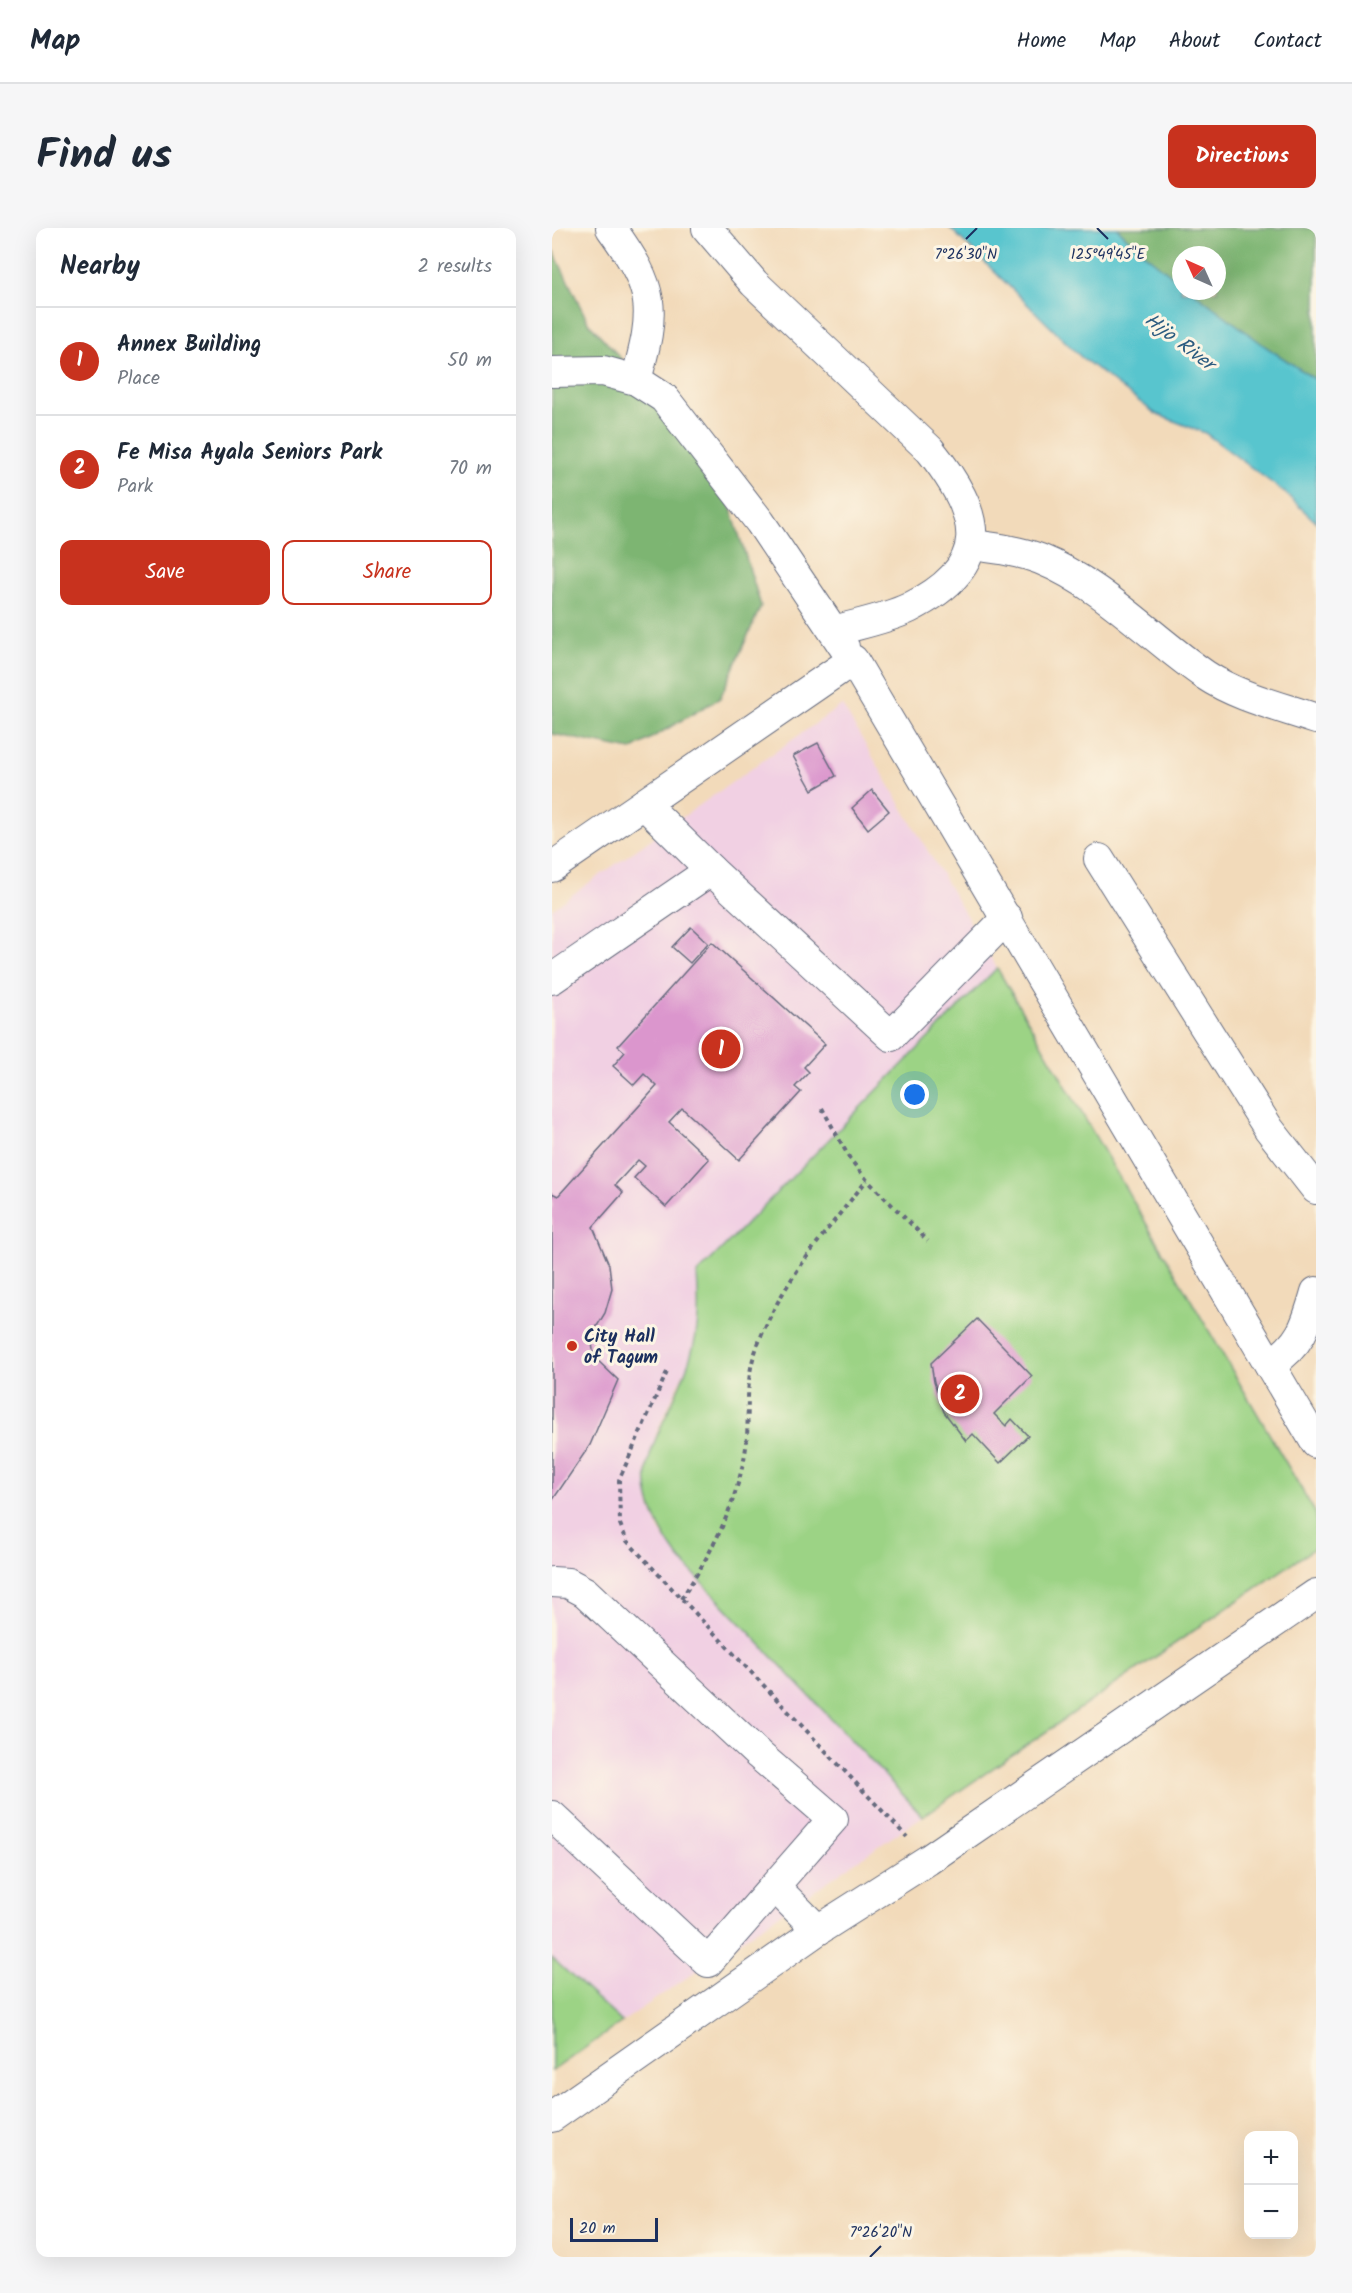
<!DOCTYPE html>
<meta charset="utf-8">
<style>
:root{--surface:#fff;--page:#f6f6f7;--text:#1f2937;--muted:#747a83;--line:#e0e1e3;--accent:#c8321e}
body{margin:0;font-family:Kalam,sans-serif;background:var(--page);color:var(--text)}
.controls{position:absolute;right:18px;bottom:18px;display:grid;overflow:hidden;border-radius:12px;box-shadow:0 6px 24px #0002}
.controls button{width:54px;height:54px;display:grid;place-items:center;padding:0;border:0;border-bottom:2px solid var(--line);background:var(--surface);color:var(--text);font:30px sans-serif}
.compass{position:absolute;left:620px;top:18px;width:54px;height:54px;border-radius:50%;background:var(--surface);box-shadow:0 6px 24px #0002;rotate:315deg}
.scale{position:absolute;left:18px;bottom:15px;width:88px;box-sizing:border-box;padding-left:6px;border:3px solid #1b2f5e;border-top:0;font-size:16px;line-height:21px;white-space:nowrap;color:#1b2f5e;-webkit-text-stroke:4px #fcf5e5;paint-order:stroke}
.you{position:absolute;left:363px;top:867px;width:21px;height:21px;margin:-15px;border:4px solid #fff;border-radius:50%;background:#1a73e8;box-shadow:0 0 0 9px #1a73e833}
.badge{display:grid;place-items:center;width:39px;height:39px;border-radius:50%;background:var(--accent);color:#fff;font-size:20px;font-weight:700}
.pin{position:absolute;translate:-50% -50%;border:3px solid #fff;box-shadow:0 2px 6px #0006}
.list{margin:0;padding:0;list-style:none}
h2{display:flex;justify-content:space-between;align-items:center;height:78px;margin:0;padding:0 24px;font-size:26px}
h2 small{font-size:20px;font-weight:400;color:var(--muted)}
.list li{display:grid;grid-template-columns:39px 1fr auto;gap:18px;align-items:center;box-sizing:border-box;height:108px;padding:0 24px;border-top:2px solid var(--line)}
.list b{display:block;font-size:22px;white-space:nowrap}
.list p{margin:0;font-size:20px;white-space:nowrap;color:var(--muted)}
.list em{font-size:20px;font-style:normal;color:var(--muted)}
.actions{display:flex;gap:12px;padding:18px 24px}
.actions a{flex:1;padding:14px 0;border:2px solid var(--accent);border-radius:12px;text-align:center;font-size:21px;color:var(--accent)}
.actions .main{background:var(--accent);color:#fff}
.map{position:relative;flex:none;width:764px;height:2029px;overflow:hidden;border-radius:12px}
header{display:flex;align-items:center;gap:36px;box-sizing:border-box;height:84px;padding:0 30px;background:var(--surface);border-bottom:2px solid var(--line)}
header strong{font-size:28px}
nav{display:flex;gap:33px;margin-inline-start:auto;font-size:21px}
.intro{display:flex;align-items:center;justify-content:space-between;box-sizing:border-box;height:144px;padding:0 36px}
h1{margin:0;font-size:42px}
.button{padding:15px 27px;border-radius:12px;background:var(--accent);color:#fff;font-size:21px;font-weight:700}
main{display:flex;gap:36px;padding:0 36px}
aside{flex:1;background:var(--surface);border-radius:12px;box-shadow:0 6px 24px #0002}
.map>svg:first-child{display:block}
.built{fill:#f1d0e3}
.green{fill:#9cd385;stroke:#5c8172;stroke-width:1.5}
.forest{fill:#7db572;stroke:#4c7268;stroke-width:1.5}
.water{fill:#58c5ce;stroke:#3a7a96;stroke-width:1.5}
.building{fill:#db96cd}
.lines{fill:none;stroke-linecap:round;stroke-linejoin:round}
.minor-casing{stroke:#666b7e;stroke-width:32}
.path{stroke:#666b7e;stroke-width:4;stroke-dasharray:4.5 4.5;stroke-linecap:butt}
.minor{stroke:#fff;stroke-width:30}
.ticks{fill:none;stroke:#1b2f5e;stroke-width:2}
.poi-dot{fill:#c8321e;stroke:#fcf5e5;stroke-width:2}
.labels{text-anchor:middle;stroke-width:6;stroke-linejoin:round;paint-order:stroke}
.poi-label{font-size:18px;font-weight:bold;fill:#1b2f5e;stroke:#fcf5e5;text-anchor:start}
.water-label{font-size:20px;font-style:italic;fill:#2d5c80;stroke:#fcf5e5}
.ticks-label{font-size:15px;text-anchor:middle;fill:#1b2f5e;stroke:#fcf5e5;stroke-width:6;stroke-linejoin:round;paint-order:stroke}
</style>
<header>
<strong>Map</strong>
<nav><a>Home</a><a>Map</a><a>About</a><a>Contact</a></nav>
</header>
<div class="intro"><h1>Find us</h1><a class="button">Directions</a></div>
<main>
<aside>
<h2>Nearby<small>2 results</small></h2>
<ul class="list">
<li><span class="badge">1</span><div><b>Annex Building</b><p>Place</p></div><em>50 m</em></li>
<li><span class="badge">2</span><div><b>Fe Misa Ayala Seniors Park</b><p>Park</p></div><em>70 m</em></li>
</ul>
<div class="actions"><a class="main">Save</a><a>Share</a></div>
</aside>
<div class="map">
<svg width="764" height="2029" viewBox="0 0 764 2029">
<rect width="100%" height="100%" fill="#fcf5e5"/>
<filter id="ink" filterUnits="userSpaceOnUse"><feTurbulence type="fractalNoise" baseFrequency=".0167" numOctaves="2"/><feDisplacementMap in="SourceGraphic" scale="12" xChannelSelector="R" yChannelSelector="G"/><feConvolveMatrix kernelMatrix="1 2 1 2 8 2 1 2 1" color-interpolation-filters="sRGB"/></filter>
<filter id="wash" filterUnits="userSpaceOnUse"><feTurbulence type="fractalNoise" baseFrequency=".008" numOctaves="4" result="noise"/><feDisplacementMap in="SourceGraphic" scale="24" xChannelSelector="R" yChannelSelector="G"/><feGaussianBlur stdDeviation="1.35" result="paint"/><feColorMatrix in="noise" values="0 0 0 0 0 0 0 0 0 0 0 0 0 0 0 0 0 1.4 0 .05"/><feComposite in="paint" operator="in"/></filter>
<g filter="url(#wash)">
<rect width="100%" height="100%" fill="#f2daba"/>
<path class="built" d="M290,477L445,740L145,1046L146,1098L139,1129L105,1203L94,1242L97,1276L107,1302L127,1330L371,1588L70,1794L0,1730V681Z"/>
<g class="green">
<path d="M445,740L764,1286V1319L371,1588L127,1330C61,1239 112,1214 139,1127C148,1100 147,1074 145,1046Z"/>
<path d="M0,1730L70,1794L0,1843Z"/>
</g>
<g class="forest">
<path d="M565,0H759L764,3V152L714,119L640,63H665V27H629V55L585,20Z"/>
<path d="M0,20L36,94L111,177L176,271L209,378L168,470L79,522L0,506Z"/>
</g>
<path class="water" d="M398,0H565L585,20L629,55V63H640L714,119L764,152V294L732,264L653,205L604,186L529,129Z"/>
<g id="blocks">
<g class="building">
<path d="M266,515L284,548L260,562L241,528Z"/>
<path d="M320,562L337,583L316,601L300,580Z"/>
<path d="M139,699L156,715L138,735L120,719Z"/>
<path d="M160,714L273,816L252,839L257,844L243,859L249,864L187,932L130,880L117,894L157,931L114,979L82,950L93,938L86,932L63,957L71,965L41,999L57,1037L60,1061L53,1085L39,1108L42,1129L66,1152L38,1217L0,1273V965L6,968L105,858L92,846L82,857L61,838L73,824L66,818Z"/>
<path d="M425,1091L480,1148L442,1186L454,1198L460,1191L476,1208L448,1235L421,1206L414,1213L392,1184L382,1154L379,1135Z"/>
</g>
</g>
</g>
<g filter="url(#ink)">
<use href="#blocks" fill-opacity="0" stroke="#666b7e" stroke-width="1.5"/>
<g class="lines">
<g class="minor-casing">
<g id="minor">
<path d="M59,0C104,62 104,80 84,152"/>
<path d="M155,0L202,55L378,222C430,287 443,337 357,380C334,391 306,396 282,403"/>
<path d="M0,144L51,143L84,152L112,170L208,294L292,419"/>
<path d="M421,317C443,320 467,323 488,331C550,356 599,410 653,447C686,469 727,478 764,491"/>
<path d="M92,576L159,642L339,808L455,690"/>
<path d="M547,631L717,901L764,961"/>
<path d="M0,639L301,432L764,1215"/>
<path d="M0,751L159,642"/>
<path d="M718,1137C749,1116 754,1099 764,1064"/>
<path d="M0,1354L16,1355L33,1364L207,1527L281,1591L156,1734L0,1588"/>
<path d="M223,1659L266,1702"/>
<path d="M0,1889L266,1702L376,1632L764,1366"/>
</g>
</g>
<g class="path">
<path d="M270,880L298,931L315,952L376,1013"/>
<path d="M115,1144L67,1252L68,1296L75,1313L355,1609"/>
<path d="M129,1371C159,1326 181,1284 192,1231C199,1199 192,1164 201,1131C222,1063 271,1007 315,952"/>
</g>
<use href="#minor" class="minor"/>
</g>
</g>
<path class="ticks" d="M545,0L556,11M414,11L425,0M318,2029L329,2018"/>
<circle class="poi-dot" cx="20" cy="1118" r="6"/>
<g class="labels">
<g class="poi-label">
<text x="32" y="1114">City Hall<tspan x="32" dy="21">of Tagum</tspan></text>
</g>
<g class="water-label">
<text transform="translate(628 113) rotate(37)" y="7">Hijo River</text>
</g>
</g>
<g class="ticks-label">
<text x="556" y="31">125°49'45"E</text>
<text x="414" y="31">7°26'30"N</text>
<text x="329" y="2009">7°26'20"N</text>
</g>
</svg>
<div class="controls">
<button>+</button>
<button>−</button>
</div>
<svg class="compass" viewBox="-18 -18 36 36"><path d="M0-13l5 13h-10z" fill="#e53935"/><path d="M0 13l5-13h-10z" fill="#747a83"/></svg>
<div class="scale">20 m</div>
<div class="you"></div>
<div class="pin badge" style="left:169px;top:821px">1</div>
<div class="pin badge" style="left:408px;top:1166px">2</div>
</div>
</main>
